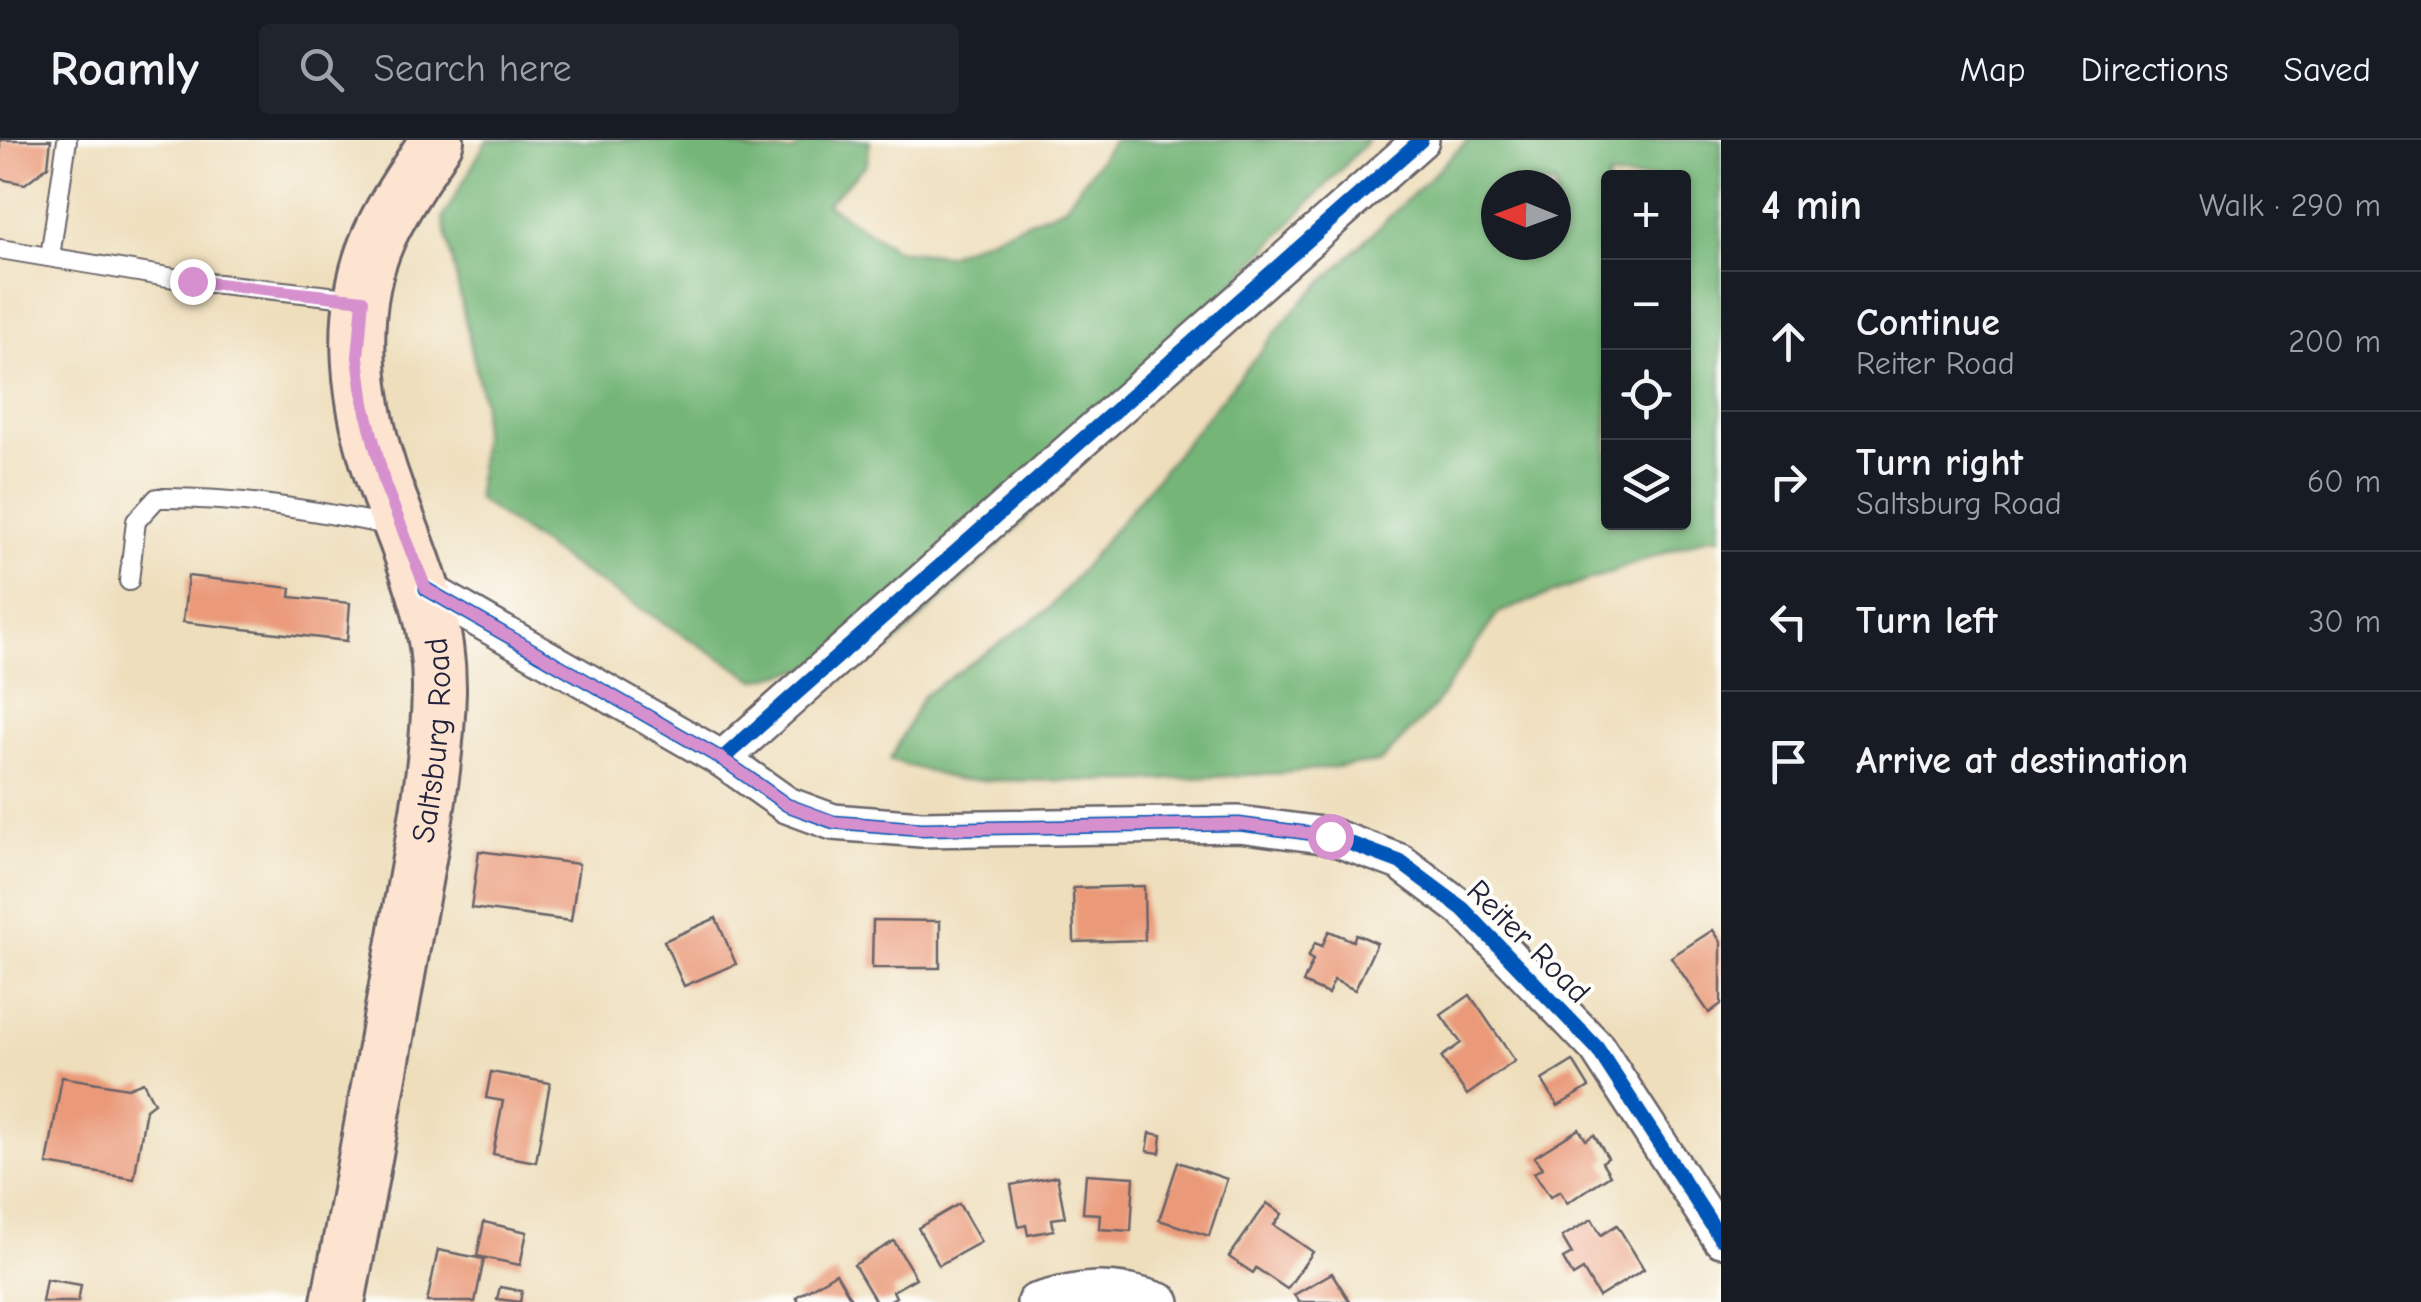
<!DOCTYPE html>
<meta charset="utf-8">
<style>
:root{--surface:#171b24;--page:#20242c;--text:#f1f3f6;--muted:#9ea1a6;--line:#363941}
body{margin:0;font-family:"Comic Neue",sans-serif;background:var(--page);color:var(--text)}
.controls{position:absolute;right:30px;top:30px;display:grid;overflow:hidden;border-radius:10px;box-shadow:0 2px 8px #0004}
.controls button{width:90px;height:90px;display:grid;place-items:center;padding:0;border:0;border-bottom:2px solid var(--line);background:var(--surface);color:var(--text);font:50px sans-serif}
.compass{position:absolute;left:1481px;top:30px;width:90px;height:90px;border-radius:50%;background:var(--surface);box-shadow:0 2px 8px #0004;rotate:271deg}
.stop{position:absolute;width:30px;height:30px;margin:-22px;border:8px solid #d690ce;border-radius:50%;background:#fff}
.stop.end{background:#d690ce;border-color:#fff;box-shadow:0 2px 10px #0008}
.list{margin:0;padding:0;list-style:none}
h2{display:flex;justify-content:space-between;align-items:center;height:130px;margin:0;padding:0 40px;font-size:42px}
h2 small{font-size:32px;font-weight:400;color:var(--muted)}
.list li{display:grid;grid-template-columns:65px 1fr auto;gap:30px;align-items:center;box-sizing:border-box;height:140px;padding:0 40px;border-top:2px solid var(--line)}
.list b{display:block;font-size:38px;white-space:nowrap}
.list p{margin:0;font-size:32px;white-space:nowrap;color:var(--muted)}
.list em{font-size:32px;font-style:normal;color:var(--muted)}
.icon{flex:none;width:55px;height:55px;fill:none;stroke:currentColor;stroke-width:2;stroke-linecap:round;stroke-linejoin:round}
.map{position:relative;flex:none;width:1721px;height:1162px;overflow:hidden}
header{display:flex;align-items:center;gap:60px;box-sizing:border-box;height:140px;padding:0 50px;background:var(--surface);border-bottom:2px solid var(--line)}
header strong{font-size:48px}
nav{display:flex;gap:55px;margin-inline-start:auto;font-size:35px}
.search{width:700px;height:90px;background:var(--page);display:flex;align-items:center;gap:25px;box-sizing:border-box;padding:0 35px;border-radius:10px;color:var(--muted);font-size:38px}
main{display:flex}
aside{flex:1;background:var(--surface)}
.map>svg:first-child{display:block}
.forest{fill:#74b678;stroke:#4b6c5a;stroke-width:2.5;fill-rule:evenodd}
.building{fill:#ea9a79}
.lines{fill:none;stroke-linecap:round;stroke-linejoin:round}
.service-casing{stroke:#696468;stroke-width:22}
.minor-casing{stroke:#696468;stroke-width:40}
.secondary-casing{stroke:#696468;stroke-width:58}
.service{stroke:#fff;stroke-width:18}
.minor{stroke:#fff;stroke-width:35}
.secondary{stroke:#fde4d1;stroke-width:52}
.cycleway-casing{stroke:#fdfcf7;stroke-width:21}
.cycleway{stroke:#0057b8;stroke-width:15}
.route{stroke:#d690ce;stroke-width:12}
.labels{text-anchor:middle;stroke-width:8;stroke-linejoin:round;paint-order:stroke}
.street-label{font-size:32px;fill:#22223b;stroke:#fdfcf7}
</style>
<header>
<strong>Roamly</strong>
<div class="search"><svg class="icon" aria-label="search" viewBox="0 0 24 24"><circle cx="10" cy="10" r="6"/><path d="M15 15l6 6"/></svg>Search here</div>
<nav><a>Map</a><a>Directions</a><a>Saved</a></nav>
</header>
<main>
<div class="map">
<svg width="1721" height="1162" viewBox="0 0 1721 1162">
<rect width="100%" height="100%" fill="#fdfcf7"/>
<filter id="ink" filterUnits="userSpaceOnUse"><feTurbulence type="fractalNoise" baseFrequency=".01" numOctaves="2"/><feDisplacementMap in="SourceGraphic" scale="20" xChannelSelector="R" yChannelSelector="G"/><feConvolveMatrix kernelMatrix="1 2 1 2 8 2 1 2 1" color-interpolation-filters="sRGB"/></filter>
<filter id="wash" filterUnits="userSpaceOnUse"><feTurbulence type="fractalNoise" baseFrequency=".0048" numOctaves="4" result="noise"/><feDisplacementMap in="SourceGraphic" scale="40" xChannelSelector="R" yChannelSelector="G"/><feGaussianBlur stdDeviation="2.25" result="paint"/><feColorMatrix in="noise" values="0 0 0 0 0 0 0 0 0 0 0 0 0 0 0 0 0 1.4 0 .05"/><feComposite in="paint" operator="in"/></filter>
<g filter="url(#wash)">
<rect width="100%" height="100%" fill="#eedebc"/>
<g class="forest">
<path d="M487,0H711L754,11L791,12L811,0H870L867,24L826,64L897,110L947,115L1064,67L1114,0H1368L1236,142L1016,389L888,510L756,540L577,429L477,359L483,261L443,78Z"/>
<path d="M1468,0H1721V397H1708L1498,473L1433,568L1380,622L1282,633L1138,641L957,640L890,620L923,556L1048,470L1295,169ZM1608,38H1684V382H1608ZM1496,45H1556V105H1496Z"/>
</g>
<g id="blocks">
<g class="building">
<path d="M0,0H51L48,26L25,44L0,39Z"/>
<path d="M188,436L291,448L290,457L350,463L347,501L183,482Z"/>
<path d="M479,711L579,724L571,781L471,768Z"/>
<path d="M1144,746L1145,800L1074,802L1073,748Z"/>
<path d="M716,778L736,824L684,846L664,801Z"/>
<path d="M873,780L940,781V828H872Z"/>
<path d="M1713,790L1721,802V864L1709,873L1671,817Z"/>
<path d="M1329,791L1353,801L1356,794L1377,803L1355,850L1334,840L1328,854L1303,843L1313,820L1308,817L1315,803L1322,806Z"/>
<path d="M1470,855L1515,921L1467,955L1441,917L1461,903L1441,875Z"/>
<path d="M1573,921L1589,947L1558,966L1542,940Z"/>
<path d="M491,932L550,943L536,1022L493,1014L503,961L486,958Z"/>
<path d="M62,937L128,948L143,942L154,963L146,969L134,1039L47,1024Z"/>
<path d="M1579,989L1586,1000L1594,995L1608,1018L1602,1022L1610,1035L1567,1063L1560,1051L1550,1057L1534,1033L1542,1028L1534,1017Z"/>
<path d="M1150,993L1162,995L1160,1013L1147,1011Z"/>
<path d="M1178,1022L1227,1039L1209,1096L1159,1080Z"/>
<path d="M1086,1034L1134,1037L1131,1091L1099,1089L1100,1074L1083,1073Z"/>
<path d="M1057,1036L1065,1077L1052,1079L1054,1090L1028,1095L1026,1085L1019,1087L1011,1045Z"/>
<path d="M1267,1063L1282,1074L1274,1085L1313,1112L1287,1149L1256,1128L1253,1133L1229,1117Z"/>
<path d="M959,1064L981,1102L939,1125L918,1088Z"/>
<path d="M1592,1079L1601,1095L1617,1085L1644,1129L1599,1157L1583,1130L1573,1136L1563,1119L1572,1114L1562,1097Z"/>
<path d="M484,1082L527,1092L520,1125L477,1116Z"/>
<path d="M894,1101L916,1138L893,1151L896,1157L887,1162H876L854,1125Z"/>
<path d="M438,1110L484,1119L475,1162H427Z"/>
<path d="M836,1133L853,1162H799L796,1157Z"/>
<path d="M1332,1133L1350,1162H1299L1294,1155Z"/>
<path d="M46,1139L81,1145L78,1162H42Z"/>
<path d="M500,1147L522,1151L520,1162L497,1159Z"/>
</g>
</g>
</g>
<g filter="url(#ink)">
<use href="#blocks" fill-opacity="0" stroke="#696468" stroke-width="2.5"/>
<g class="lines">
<g class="service-casing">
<g id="service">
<path d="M0,109L192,141L357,159"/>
<path d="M50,117L67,0"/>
<path d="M129,441L136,381L157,358C237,357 314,370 392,386"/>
</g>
</g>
<g class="minor-casing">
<g id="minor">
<path d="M426,449L722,619L787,665L833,682L921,689L1239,684L1330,696L1400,722L1463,769L1597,908L1721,1099"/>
<path d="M722,619L1421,0"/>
<path d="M1035,1162C1083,1147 1114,1145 1162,1162"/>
</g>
</g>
<g class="secondary-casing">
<g id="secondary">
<path id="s1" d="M338,1162C361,1046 381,929 402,813C417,726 437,639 439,551C440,475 411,417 386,348C358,271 344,174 379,97C394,63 418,31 437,0"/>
</g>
</g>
<use href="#service" class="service"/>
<use href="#minor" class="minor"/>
<use href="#secondary" class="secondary"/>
<g class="cycleway-casing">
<g id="cycleway">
<path d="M426,449L722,619L787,665L833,682L921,689L1239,684L1330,696L1400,722L1463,769L1597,908L1721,1099"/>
<path d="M722,619L1421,0"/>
</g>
</g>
<use href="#cycleway" class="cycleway"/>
</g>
</g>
<g class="lines" filter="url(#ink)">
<path class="route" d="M192,141L363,160L358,217L364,264L385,345L426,449L722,619L787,665L834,682L921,689L1239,684L1330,696"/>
</g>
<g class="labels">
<g class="street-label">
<text dy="11" stroke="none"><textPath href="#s1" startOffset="570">Saltsburg Road</textPath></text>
<text transform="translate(1529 801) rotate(45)" y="11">Reiter Road</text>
</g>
</g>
</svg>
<div class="controls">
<button>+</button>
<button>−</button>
<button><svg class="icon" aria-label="locate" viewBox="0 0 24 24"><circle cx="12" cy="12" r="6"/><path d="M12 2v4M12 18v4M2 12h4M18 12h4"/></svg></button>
<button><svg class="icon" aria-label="layers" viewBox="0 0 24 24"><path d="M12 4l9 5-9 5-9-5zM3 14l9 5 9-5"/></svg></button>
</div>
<svg class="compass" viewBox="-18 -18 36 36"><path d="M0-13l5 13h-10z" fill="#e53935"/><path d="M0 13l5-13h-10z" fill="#9ea1a6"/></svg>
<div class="stop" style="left:1330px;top:696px"></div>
<div class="stop end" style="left:192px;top:141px"></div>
</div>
<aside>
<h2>4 min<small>Walk · 290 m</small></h2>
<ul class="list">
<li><svg class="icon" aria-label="ahead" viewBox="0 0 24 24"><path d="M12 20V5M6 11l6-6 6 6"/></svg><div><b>Continue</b><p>Reiter Road</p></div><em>200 m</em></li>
<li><svg class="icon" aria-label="right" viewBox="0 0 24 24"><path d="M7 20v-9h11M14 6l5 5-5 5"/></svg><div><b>Turn right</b><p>Saltsburg Road</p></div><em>60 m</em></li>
<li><svg class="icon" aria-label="left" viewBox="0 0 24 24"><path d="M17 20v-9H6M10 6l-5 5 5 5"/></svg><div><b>Turn left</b></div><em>30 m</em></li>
<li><svg class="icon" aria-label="arrive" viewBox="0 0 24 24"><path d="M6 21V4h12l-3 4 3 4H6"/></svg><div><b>Arrive at destination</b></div></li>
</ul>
</aside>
</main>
